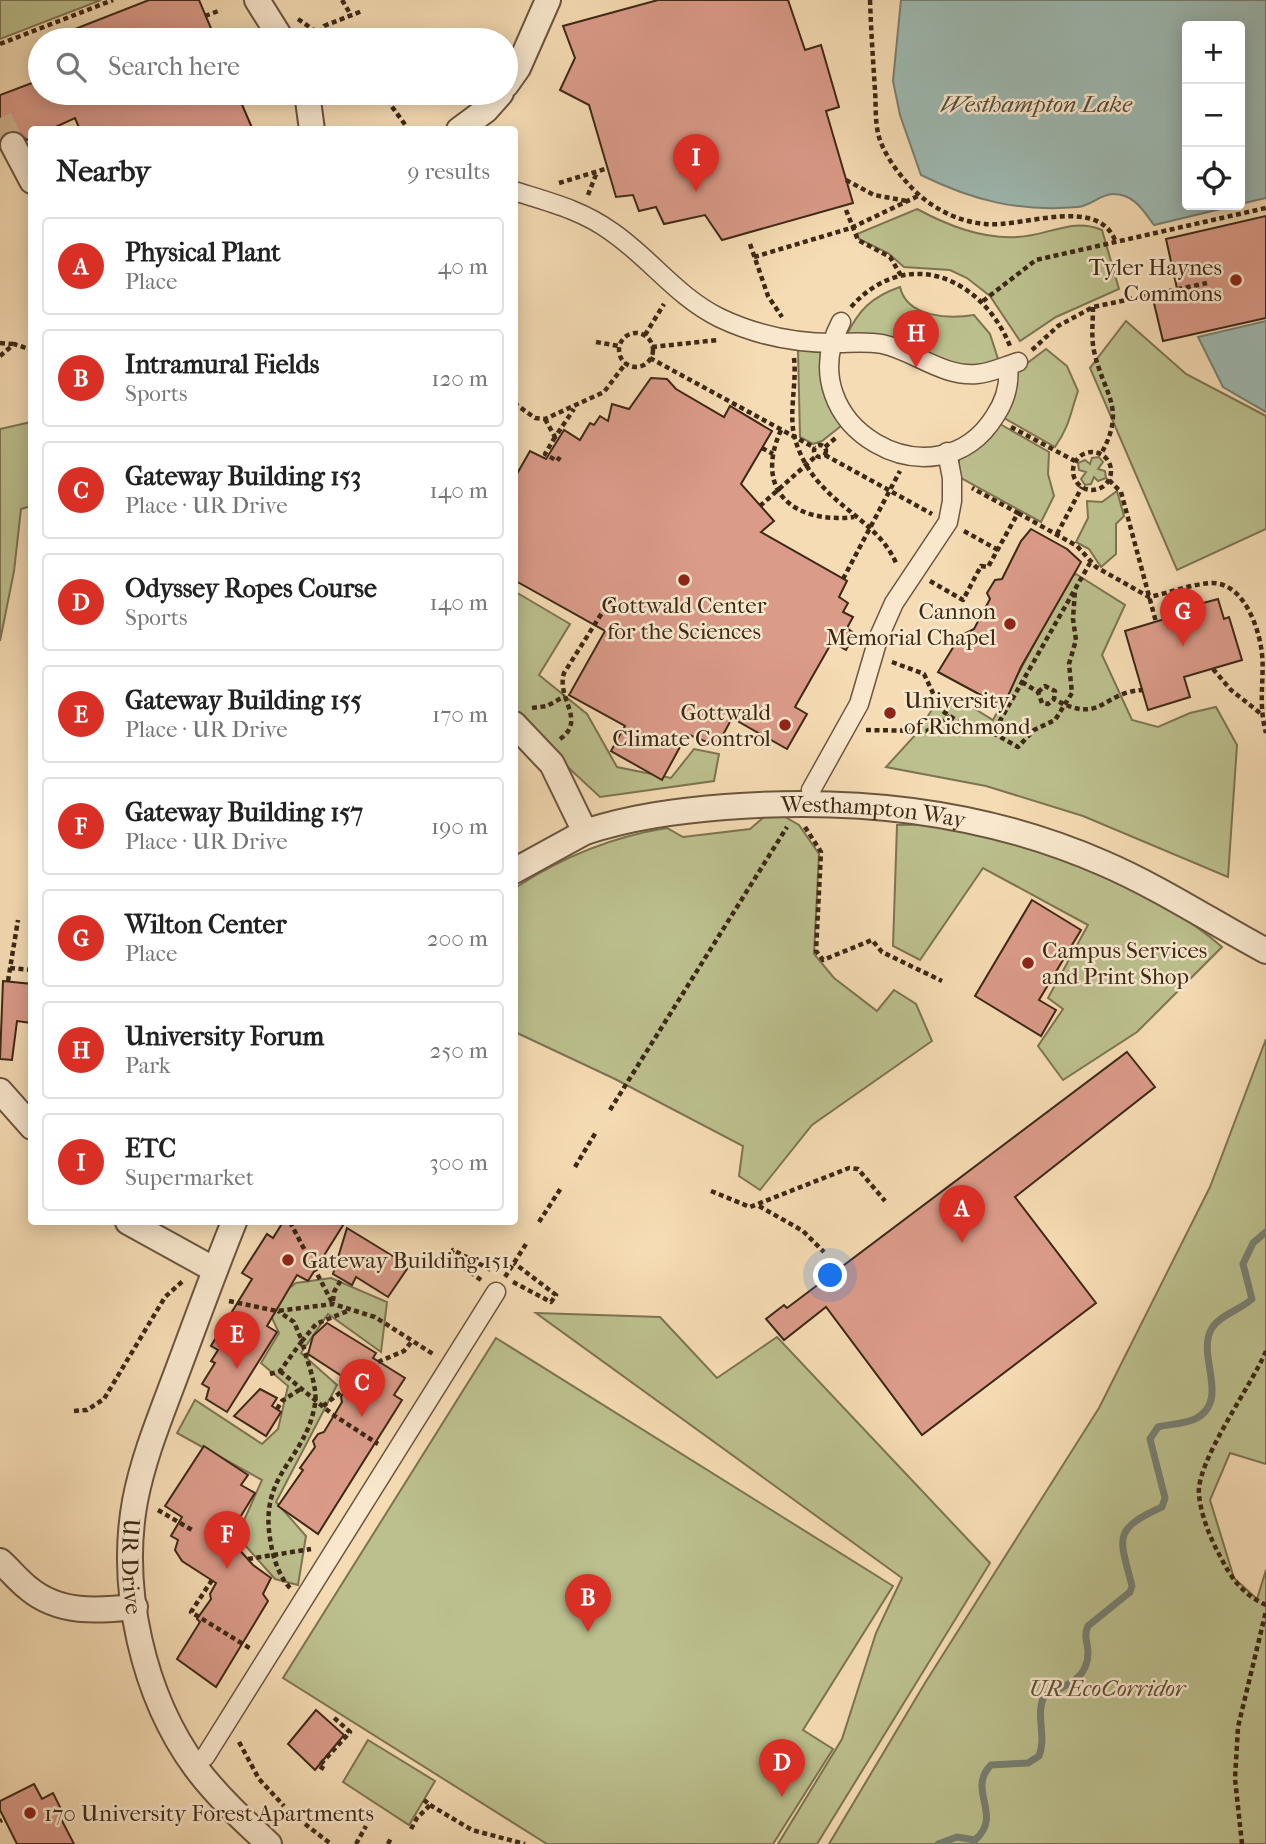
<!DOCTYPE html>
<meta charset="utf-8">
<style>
:root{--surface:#fff;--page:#f6f6f6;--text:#222;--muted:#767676;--line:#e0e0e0;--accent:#d93025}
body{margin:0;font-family:"IM FELL French Canon",serif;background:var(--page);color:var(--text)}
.controls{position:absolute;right:21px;top:21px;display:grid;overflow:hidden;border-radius:7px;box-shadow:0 4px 18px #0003}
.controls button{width:63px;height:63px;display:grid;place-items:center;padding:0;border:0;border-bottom:2px solid var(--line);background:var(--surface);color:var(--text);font:35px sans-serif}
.you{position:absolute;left:831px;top:1276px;width:24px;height:24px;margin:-18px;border:5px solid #fff;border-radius:50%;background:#1a73e8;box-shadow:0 0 0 10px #1a73e833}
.badge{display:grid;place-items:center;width:46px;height:46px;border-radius:50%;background:var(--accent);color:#fff;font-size:23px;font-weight:700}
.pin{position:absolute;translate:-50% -58px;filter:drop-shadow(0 2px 4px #0008)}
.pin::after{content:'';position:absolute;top:37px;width:24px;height:21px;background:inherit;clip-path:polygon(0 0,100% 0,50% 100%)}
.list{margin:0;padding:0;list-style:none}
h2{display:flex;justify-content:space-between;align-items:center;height:91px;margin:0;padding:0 28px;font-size:30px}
h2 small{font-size:23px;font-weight:400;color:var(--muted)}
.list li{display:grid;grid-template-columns:46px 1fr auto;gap:21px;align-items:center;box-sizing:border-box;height:98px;margin:0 14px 14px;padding:0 14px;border:2px solid var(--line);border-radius:7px}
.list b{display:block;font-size:26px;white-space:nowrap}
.list p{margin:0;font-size:23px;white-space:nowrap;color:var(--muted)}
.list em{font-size:23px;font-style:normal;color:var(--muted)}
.icon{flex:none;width:38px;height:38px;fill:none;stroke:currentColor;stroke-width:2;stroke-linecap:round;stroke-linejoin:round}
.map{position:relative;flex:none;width:1266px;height:1844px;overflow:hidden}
.search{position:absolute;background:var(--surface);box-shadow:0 4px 18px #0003;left:28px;top:28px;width:490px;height:77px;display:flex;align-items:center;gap:18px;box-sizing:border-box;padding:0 24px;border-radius:38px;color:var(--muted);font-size:26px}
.panel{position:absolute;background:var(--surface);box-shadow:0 4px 18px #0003;left:28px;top:126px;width:490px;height:1099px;border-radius:7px}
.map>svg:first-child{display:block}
.green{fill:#bcc08e;stroke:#7c7452;stroke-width:2}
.water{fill:#9ebab3;stroke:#778074;stroke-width:2}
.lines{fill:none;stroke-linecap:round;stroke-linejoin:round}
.stream{stroke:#778074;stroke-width:7}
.building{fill:#db9b89;stroke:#3d2816;stroke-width:2}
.minor-tunnel{stroke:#d1b894;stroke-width:24;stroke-dasharray:24 12;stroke-linecap:butt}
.pedestrian-casing{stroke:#6b553e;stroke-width:21}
.minor-casing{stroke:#6b553e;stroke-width:28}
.path{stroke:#3d2816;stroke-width:4.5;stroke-dasharray:5 3.5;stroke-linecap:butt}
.pedestrian{stroke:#f9e8ce;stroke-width:18}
.minor{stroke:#f9e8ce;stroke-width:24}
.poi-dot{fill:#8f2418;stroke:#f9e8ce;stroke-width:2.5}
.labels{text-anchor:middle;stroke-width:5;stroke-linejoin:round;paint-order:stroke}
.poi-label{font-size:23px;fill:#3d2816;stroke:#f9e8ce;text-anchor:start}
.street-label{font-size:23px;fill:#3d2816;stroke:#f9e8ce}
.park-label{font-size:23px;font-style:italic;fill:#5d4e34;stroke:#f9e8ce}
.water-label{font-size:24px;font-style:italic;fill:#554c3d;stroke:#f9e8ce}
</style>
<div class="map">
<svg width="1266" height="1844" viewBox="0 0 1266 1844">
<rect width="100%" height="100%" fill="#f6dcb4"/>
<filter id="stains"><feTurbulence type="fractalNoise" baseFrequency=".00286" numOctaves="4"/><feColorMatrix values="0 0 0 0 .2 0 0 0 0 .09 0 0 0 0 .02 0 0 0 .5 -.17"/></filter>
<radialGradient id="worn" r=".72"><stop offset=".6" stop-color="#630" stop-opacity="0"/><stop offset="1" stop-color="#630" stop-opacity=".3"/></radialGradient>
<g class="green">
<path d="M0,0H101L0,39Z"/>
<path d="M917,209C947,225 981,239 1017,237C1049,236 1071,217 1102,230L1119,289L1056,317L1020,341L990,296L967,278L950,270L904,267L888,253L859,239L857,234Z"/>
<path d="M900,287C907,318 950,319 974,315L990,334L999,362L981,370L846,336C859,310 871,297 900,287Z"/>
<path d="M1126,321L1186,374L1266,416V529L1177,570L1090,368Z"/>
<path d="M1046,349L1067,366L1078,391C1070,414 1070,425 1055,447L1004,418L1013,398L1018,370Z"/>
<path d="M798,350L821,352L822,385L841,426L822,441L813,444L800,437Z"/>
<path d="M31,422V506L21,509L14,571L0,641V429Z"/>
<path d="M1000,424L1049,452L1048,474L1054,496L1041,522L959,477V458L984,441Z"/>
<path d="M1099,457L1103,462L1098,469L1105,471L1106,478L1098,481L1094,477L1091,484L1085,485L1081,479L1086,472L1079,470L1078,463L1085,460L1090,464L1092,458Z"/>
<path d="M1117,491L1124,516L1116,524V554L1101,567L1089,549L1076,542L1088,518L1087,501L1102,502Z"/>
<path d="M1076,574L1125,605L1102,655L1132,720L1158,727L1190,713L1216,707L1237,745L1228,877L1083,816L986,786L886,767L918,732L936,703L954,696L993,720L1070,578Z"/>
<path d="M514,591L570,624L539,675L587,714L617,767L671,778L694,749L719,754L714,781L600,797L515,718Z"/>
<path d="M764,817H785L799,825L819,854L814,954L834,978L877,1011L894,990L916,1004L932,1041L812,1125L760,1190L739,1176L743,1146L615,1079L515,1032V888C562,857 610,837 667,828L683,837L750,829Z"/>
<path d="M949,824C1043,852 1148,882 1222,947L1137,1032L1063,1080L1038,1046L1063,1009L1048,998L1088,925L983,868L920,960L893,946L897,825Z"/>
<path d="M1266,1039V1464L1230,1453L1210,1500L1234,1578L1257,1599L1266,1570V1844H829L925,1683L1099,1408L1210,1187Z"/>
<path d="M331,1278L387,1302L381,1352L328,1314L301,1353L337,1385L276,1502L306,1536L298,1585L275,1579L237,1536L262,1480L177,1433L195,1400L262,1444L278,1429L288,1386L261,1363L279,1333L266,1305L296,1283Z"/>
<path d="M536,1313L660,1317L717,1378L777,1337L990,1563L817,1844H778L842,1739L876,1633L902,1578Z"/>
<path d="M496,1338L893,1586L803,1730L833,1749L773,1844H547L283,1678Z"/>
<path d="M368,1740L435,1781L409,1825L343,1782Z"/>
</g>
<g class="water">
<path d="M901,0H1266V198L1240,204V26H1187V205H1237L1154,225C1143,210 1134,194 1113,194C1101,194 1090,206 1078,207C1019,212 974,201 921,175L900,115L893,81Z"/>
<path d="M1266,321V412L1223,387L1198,337Z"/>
</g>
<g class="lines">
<path class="stream" d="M938,1844L957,1837L975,1840C1004,1815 966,1790 991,1765L1028,1763L1039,1756C1047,1736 1035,1716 1044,1696C1064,1686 1088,1680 1088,1653C1088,1642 1083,1637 1088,1626L1130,1592L1132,1586C1120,1538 1111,1530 1162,1507L1165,1498L1150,1439L1158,1427C1169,1424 1184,1424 1195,1419C1232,1400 1195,1355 1212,1328C1220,1315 1240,1310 1252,1299L1243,1264L1253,1243L1266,1232"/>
</g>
<g class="building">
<path d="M149,0H199L216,40H47Z"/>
<path d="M658,0H788L805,50L821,45L839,107L826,111L853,203L722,240L705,215L664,224L656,207L639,211L633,195L616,197L589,105L560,90L575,58L563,26Z"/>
<path d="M40,80V93H237L253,130H80L75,118L49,130H32V138L27,140L14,130L5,132L0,138V95Z"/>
<path d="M1266,216V318L1163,341L1153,299L1178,293L1166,239Z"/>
<path d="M651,378L667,379L676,389L724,417L730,406L772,431L741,484L774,521L761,532L847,581L839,597L848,603L843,612L853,617L847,628L855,634L846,650L832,642L795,707L807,714L787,749L732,718L717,746L687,734L662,780L611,751L625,726L569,695L605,631L514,580V479L530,451L546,459L564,430L580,440L590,423L594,425L600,416L608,421L612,404L629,409Z"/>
<path d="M1031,529L1067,549L1081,562L1021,667L1003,707L938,672L960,636L974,629L990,599L987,593L995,580L1002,579L1021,541Z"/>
<path d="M1218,599L1224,619L1229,617L1242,660L1184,677L1190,697L1148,710L1125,631L1198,609L1196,605Z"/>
<path d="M1032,900L1081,930L1039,1000L1056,1010L1041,1036L975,996Z"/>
<path d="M3,981L32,984V1023L17,1021L12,1060L0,1059Z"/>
<path d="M1127,1052L1155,1087L1015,1197L1096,1303L922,1435L826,1307L784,1340L766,1319L784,1305L787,1308Z"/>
<path d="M283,1222H345L308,1281L297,1275L267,1326L277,1332L227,1412L206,1399L209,1388L202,1384L215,1363L211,1361L218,1350L211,1346L252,1279L242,1273L267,1234L273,1238Z"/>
<path d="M347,1228L409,1266L388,1297L356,1277L352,1285L333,1274Z"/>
<path d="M327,1323L376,1353L373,1358L405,1378L394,1395L402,1400L318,1534L278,1506L303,1470L300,1468L315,1447L313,1441L318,1434L324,1432L342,1402L341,1397L347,1387L354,1384L308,1354L313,1336Z"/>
<path d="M260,1389L277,1398L272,1406L281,1412L266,1436L234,1416Z"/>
<path d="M204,1446L248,1475L241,1485L255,1493L228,1537L253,1565L271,1578L263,1594L268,1601L216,1687L177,1659L200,1622L197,1619L211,1599L210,1594L216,1583L182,1561L175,1550L178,1540L171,1536L182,1517L165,1506Z"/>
<path d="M316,1710L344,1735L315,1770L288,1744Z"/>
<path d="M34,1784L42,1799L53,1793L62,1811L58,1813L74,1844H17L0,1810V1801Z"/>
</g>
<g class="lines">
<path class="minor-tunnel" d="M0,118L13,145"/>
<g class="pedestrian-casing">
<g id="pedestrian">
<path d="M514,191C549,202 582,210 612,232C651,259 677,297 720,318C756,335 794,343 834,343C850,343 865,341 882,344C915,351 942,377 977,374C991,373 1005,366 1018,362"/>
<path d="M841,322C786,426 937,510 995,416C1005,401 1010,384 1008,366"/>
<path d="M811,790L859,704L878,639L894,603L948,522L952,501V478L947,452"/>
<path d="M205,1757L496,1292"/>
</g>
</g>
<g class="minor-casing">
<g id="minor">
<path d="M257,0L282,40"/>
<path d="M506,85L518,68L548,0"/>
<path d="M307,93L312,130"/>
<path d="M459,130L486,110L501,93"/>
<path d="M13,145L32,181"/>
<path id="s1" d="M514,724L552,764L585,832C631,817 676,811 725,807C853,797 984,811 1103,863C1159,887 1212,922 1266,951"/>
<path d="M514,871L585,832"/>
<path d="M0,1091L32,1127"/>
<path d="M128,1222L215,1270"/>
<path id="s2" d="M234,1222C213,1274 194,1327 174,1380C159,1420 143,1459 135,1501C119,1589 143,1696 196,1768C217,1796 244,1821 269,1844"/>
<path d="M0,1561C10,1570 18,1580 28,1588C59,1614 97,1611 135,1607"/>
</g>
</g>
<g class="path">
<path d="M342,0L351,15"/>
<path d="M870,0C871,30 873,60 875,90C876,104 875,120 878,133C881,148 894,168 904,179C924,204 953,221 985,224C1023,228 1100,194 1116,243"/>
<path d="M205,16L221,10"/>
<path d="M298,19L328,40"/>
<path d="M319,33L324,26L362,11"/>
<path d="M0,44L113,0"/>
<path d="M382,93L409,130"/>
<path d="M846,180L874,195L907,201"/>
<path d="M559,183L608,168"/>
<path d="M588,195L597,172"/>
<path d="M846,210L858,240L890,257L902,277"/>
<path d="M750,244L768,296L782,317"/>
<path d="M754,257L851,228L918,196"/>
<path d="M983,301L1036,260L1266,208"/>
<path d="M851,307C906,245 982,277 1010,346"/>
<path d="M1093,307C1093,322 1091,337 1094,351C1104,396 1127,407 1101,454"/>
<circle cx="636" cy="350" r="17"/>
<path d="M645,335L664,304"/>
<path d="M596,342L619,346"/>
<path d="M0,343L13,344"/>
<path d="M652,347L718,340"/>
<path d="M1032,350L1058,326L1093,307L1207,283"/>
<path d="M0,356L14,344L32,350"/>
<path d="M650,358L815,448"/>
<path d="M794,358C797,385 788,414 795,439C814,504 875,514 896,563"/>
<path d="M514,403L535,418L545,419L604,392L626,363"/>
<path d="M545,419L555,437L574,409"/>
<path d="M1011,427L1075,461"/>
<path d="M781,430C753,492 795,524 854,517"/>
<path d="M555,437L545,454L557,461L560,457"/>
<circle cx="820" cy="451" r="6"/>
<path d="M825,447L838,436"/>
<path d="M762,448L773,454"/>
<circle cx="1092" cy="471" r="19"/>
<path d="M825,455L932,514"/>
<path d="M1109,480L1121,492L1156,622"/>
<path d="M760,506L816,456"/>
<path d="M1018,513L1077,546L1096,567L1149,597C1169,593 1191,584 1212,583C1242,583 1257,623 1261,647C1266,675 1257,699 1266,733"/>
<path d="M964,531L998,550"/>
<path d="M1057,534L1082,487"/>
<path d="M843,579L900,471"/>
<path d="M930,581L963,600L981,566L988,567L1018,513L972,488"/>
<path d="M892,662L924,674L941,710L960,723L993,733L1090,563"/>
<path d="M1213,669L1231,690L1260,713"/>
<path d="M1022,682L1038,692L1042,703L1048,704L1054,699"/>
<path d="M1038,692L1045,686L1055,691L1054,699C1102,726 1101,692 1143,690"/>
<path d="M532,708L547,706L565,696"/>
<path d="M866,730L927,731L950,716"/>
<path d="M993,733L1018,747L1034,730L1055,720L1072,693L1069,664L1076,640L1073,619L1075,590"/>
<path d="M560,739C587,720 556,699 564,673L612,597"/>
<path d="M805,827L821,852L816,951L823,960L872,940L882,952L942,981"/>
<path d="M10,968L32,970"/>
<path d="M8,981L18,920"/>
<path d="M610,1110L787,827"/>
<path d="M575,1167L596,1132"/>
<path d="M711,1191L750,1207L849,1168L858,1169L885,1201"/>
<path d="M759,1206L803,1231L824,1252"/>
<path d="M290,1222L333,1304"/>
<path d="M539,1222L561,1188"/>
<path d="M505,1277L526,1244"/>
<path d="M481,1280L449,1257L453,1250L493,1271"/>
<path d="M513,1282L551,1302L556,1295L514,1263"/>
<path d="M229,1301L277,1311L333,1304L375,1317L433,1354"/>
<path d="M333,1301L334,1292L341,1280"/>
<path d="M1266,1351C1252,1385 1195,1463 1199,1495C1201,1515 1210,1538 1220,1556C1231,1578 1243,1595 1266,1605"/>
<path d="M378,1362L404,1351L413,1340"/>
<path d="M280,1371L332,1414L378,1444"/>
<path d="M270,1374L280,1371L302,1341L294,1322L278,1311"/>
<path d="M323,1406L350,1385"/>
<path d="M277,1409L282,1401L302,1388"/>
<path d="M74,1411L87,1410L104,1399L165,1297L184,1280"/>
<path d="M158,1510L192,1530"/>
<path d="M248,1559L311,1549"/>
<path d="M212,1580L191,1612L251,1649"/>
<path d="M290,1588C280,1578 273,1558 271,1544C257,1473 305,1463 315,1404C318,1386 306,1359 302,1341L316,1324L350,1310"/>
<path d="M239,1742L259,1779L284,1806"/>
<path d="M324,1769L319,1766L350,1732L332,1716"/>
<path d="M430,1805L472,1830L525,1844"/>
<path d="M0,1821L2,1820"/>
<path d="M305,1824L331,1844"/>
<path d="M411,1829L417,1818L430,1805L424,1800"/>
<path d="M356,1844L366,1826"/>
<path d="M388,1844L391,1838"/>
<path d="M1242,1844L1235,1779L1238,1727L1266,1611"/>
</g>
<use href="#pedestrian" class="pedestrian"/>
<use href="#minor" class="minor"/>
</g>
<g class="poi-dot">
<circle cx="1236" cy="280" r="7"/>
<circle cx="684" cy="580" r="7"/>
<circle cx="1010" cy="624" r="7"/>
<circle cx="890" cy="713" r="7"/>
<circle cx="785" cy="725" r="7"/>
<circle cx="1028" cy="963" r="7"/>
<circle cx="288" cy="1260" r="7"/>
<circle cx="30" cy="1813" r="7"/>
</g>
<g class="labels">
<g class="poi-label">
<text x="1222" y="275" text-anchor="end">Tyler Haynes<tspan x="1222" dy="26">Commons</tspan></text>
<text x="684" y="613" text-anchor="middle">Gottwald Center<tspan x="684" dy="26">for the Sciences</tspan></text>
<text x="996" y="619" text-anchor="end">Cannon<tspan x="996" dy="26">Memorial Chapel</tspan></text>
<text x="904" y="708">University<tspan x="904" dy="26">of Richmond</tspan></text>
<text x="771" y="720" text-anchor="end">Gottwald<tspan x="771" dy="26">Climate Control</tspan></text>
<text x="1042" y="958">Campus Services<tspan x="1042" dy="26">and Print Shop</tspan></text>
<text x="302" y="1268">Gateway Building 151</text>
<text x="44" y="1821">170 University Forest Apartments</text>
</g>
<g class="street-label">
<text dy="8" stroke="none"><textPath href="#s1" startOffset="422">Westhampton Way</textPath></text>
<text dy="8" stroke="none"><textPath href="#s2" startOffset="362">UR Drive</textPath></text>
</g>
<g class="park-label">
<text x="1107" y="1696">UR EcoCorridor</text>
</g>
<g class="water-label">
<text x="1036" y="112">Westhampton Lake</text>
</g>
</g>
<rect width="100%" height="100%" filter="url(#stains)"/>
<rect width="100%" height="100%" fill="url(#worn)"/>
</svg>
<div class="controls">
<button>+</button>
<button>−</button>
<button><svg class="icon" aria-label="locate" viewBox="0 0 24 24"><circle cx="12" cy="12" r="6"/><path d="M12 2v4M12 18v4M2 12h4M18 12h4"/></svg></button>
</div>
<div class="you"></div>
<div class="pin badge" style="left:962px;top:1243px">A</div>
<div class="pin badge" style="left:588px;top:1632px">B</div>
<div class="pin badge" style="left:362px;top:1417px">C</div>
<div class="pin badge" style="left:782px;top:1797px">D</div>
<div class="pin badge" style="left:237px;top:1369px">E</div>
<div class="pin badge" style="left:227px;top:1569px">F</div>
<div class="pin badge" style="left:1183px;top:646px">G</div>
<div class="pin badge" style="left:916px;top:368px">H</div>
<div class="pin badge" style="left:696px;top:192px">I</div>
<div class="search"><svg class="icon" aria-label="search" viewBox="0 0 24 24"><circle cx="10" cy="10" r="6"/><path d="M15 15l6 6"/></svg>Search here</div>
<section class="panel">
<h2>Nearby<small>9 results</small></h2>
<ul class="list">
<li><span class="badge">A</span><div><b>Physical Plant</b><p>Place</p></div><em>40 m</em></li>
<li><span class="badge">B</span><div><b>Intramural Fields</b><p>Sports</p></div><em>120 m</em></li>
<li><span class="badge">C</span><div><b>Gateway Building 153</b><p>Place · UR Drive</p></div><em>140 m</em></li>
<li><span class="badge">D</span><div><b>Odyssey Ropes Course</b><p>Sports</p></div><em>140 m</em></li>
<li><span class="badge">E</span><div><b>Gateway Building 155</b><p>Place · UR Drive</p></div><em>170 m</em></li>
<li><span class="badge">F</span><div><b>Gateway Building 157</b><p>Place · UR Drive</p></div><em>190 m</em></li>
<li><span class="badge">G</span><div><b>Wilton Center</b><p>Place</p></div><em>200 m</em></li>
<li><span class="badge">H</span><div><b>University Forum</b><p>Park</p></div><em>250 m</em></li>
<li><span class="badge">I</span><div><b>ETC</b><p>Supermarket</p></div><em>300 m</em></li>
</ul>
</section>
</div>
